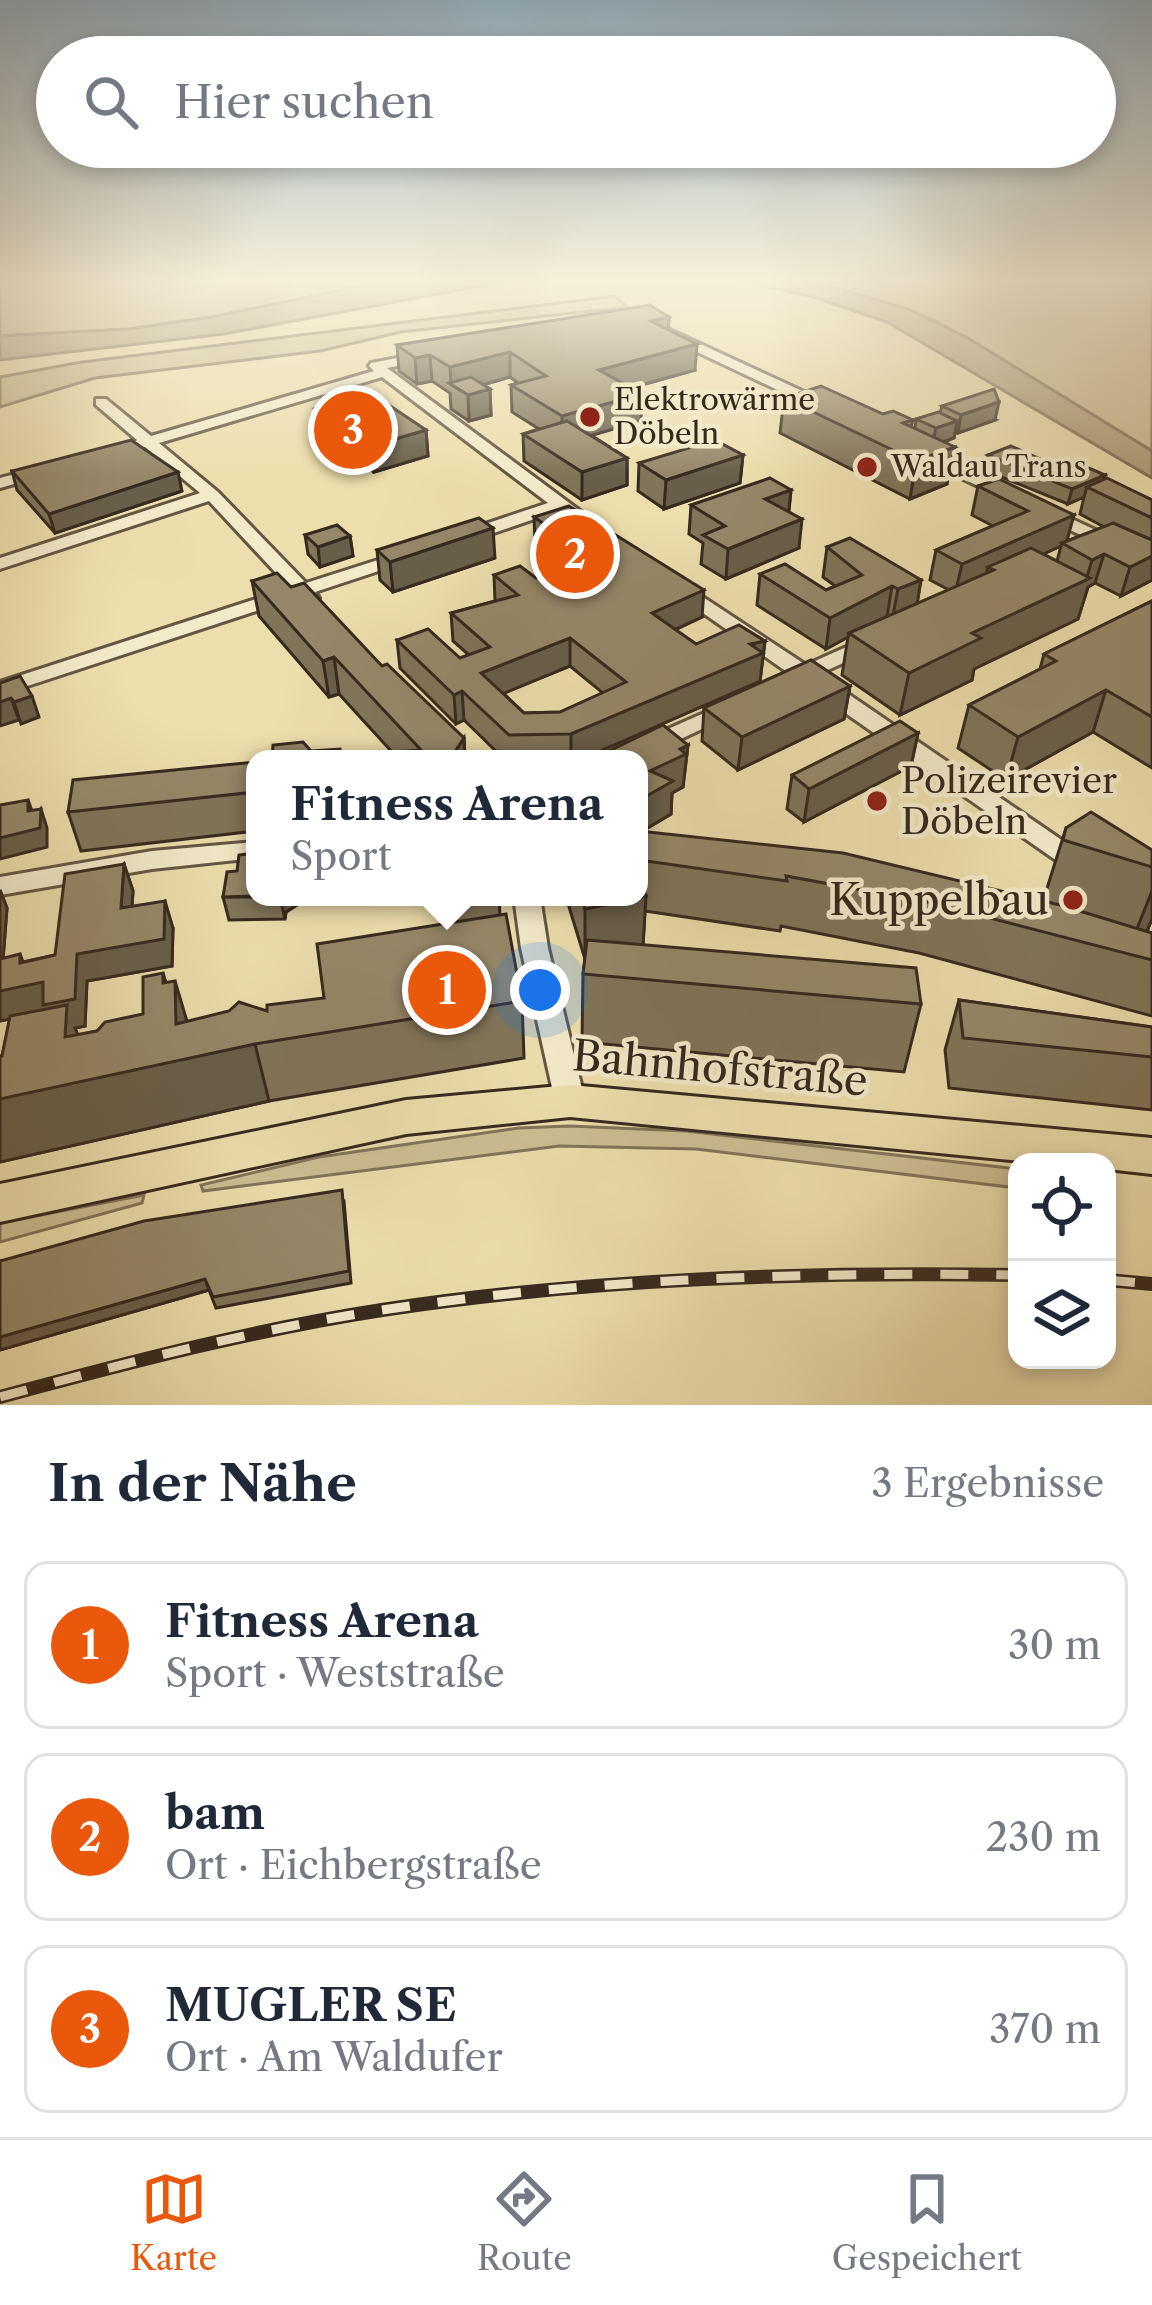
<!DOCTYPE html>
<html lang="de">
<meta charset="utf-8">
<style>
:root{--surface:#fff;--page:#f2f2f3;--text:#1f2937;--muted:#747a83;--line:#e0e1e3;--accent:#ea580c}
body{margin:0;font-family:"Libre Caslon Text",serif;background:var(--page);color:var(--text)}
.controls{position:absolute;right:36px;bottom:36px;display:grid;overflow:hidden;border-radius:24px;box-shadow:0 6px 18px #0003}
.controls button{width:108px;height:108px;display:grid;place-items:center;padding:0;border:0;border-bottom:3px solid var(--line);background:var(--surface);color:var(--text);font:60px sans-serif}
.you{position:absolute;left:540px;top:990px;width:42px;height:42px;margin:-30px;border:9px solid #fff;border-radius:50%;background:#1a73e8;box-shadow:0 0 0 18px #1a73e833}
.badge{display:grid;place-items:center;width:78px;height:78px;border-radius:50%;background:var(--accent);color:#fff;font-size:39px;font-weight:700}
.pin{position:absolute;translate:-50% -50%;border:6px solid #fff;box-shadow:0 3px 12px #0006}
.popup{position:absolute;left:246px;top:750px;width:402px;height:156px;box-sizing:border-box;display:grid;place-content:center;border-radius:24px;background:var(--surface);filter:drop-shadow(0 3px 9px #0005);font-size:39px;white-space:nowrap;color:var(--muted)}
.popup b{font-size:45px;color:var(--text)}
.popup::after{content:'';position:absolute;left:50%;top:100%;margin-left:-24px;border:24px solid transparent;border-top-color:var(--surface)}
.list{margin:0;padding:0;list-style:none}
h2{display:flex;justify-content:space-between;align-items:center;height:156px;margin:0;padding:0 48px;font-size:51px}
h2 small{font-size:39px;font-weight:400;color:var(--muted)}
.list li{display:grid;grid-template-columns:78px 1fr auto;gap:36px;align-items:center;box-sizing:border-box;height:168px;margin:0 24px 24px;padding:0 24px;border:3px solid var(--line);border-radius:24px}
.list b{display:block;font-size:45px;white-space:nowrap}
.list p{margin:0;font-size:39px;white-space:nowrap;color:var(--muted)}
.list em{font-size:39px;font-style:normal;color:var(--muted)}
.icon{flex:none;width:66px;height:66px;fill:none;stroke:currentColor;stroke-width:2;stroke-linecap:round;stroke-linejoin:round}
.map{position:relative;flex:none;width:1152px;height:1405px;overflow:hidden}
.search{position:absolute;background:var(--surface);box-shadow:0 6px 18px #0003;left:36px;right:36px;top:36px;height:132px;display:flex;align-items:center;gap:30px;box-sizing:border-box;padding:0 42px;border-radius:66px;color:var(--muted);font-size:45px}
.sheet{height:732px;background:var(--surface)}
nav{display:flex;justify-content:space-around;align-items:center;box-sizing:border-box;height:168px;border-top:3px solid var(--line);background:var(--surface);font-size:33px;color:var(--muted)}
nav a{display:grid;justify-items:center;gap:6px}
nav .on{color:var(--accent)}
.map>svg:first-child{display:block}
.green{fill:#cebf95;stroke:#82745a;stroke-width:3}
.water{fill:#afa07c;stroke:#7f7056;stroke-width:3}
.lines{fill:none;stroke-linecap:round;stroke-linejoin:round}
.minor-casing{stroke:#645642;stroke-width:6}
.major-casing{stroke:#36291e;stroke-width:6}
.minor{fill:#f3eaca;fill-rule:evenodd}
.major{fill:#eddead;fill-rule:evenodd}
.rail-casing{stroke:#36291e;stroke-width:14}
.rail{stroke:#f3eaca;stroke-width:9;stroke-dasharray:28;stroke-linecap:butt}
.wall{fill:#807459;stroke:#36291e;stroke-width:3;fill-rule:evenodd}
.shaded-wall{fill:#685e49;stroke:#36291e;stroke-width:3}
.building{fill:#958768;stroke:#36291e;stroke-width:3;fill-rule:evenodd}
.poi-dot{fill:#8f2418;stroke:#f3eaca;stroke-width:4.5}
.labels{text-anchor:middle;stroke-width:9;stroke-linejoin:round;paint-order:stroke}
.far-poi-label{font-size:30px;fill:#36291e;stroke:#f3eaca;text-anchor:start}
.poi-label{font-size:36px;fill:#36291e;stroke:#f3eaca;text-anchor:start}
.near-poi-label{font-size:42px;fill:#36291e;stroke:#f3eaca;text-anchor:end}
.near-street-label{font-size:42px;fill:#36291e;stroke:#f3eaca}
</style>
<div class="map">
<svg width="1152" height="1405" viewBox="0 0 1152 1405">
<rect width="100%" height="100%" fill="#eddead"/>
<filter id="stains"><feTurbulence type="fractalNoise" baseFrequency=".00167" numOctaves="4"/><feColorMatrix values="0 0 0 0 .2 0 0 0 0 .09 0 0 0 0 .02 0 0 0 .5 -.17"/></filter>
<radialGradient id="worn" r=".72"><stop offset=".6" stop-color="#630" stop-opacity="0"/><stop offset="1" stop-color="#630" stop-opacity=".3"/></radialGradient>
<g class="green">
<path d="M0,278H400L212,317L129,329L0,336Z"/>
<path d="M802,278H1152V451L934,320Z"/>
<path d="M615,296L627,307L401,332L320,351L95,378L0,407V377L82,362Z"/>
<path d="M570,1126L686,1131L1017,1169V1188L696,1149L559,1146L203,1191L201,1185L319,1157L519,1128Z"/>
<path d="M144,1195L142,1203L0,1242V1223Z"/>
</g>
<g class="water">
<path d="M400,278H523L224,334L0,360V336L129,329L212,317Z"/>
<path d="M726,278H802L908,309L968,338L1152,451V478L887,322L810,296Z"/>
</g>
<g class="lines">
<g class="minor-casing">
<g id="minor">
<path d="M644,318L826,402L828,405L816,408L640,325L638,322Z"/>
<path d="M424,353L431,357L429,360L387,368L591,519V527H579L558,511L476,539H464V531L548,503L382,377L159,443L218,492L306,583L406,551L415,556L412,560L315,592L319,598L317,602H303L299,597L0,695V682L290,588L209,501L0,569V558L200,493L145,447H134L131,444L137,440L96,405V399H106L151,436L374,371L369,366L371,363Z"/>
<path d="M925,450L1017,493L1019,496L1011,501L1005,499L920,458V452Z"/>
<path d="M40,467L48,472L46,475L0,488V478Z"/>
<path d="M1050,509L1152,556V568L1044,518V510Z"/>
<path d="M680,582L806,665L862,640H876L879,644L876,648L819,674L1088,858L1091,864L1088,870H1070L801,682L792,680L790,674L673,592L671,588Z"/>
<path d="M727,703L734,704L738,709L734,714L638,759H608L611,754Z"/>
<path d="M255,842V858L152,869L0,895V877L152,851Z"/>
<path d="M514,897H540L548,948L585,1101L581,1110L570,1114L559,1110L555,1101L521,948Z"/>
</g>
</g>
<g class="major-casing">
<path id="major" d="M570,1085L1152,1138V1174L1107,1169V1162H1030L570,1117L406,1134L0,1222V1184L406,1100Z"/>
</g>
<use href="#minor" class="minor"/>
<use href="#major" class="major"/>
<g class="rail-casing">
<g id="rail">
<path d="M1107,1280L1152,1284"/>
<path d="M0,1397C126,1363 252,1330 382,1310C593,1278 804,1272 1017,1275"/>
</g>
</g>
<use href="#rail" class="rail"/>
</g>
<g class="wall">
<path d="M669,317L668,330L695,370L631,388L641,421L591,435L627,458V485L582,500L524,461L523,434L539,429L512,412L511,385L518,383L510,377L483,385L490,389L491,415L469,421L451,409L450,393L432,381L417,384L399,371L397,345Z"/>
<path d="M784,398L913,420L911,427L915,429L916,419L940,413L942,406L995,420L958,433L955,431L954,438L944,442L947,484L910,499L780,433Z"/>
<path d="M315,409L426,430L428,456L374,472L319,434Z"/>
<path d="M743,455L740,483L664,509L638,491L639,463Z"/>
<path d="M988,455L1056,466L1104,480L1152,500V580L1121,596L1095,583L1088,587L1078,619L974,669L972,680L900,715L842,675L848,637L826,649L757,605L760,574L826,590L835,586L823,577L827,547L921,580L917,604L949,590L930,580L936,550L993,526L972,515L978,486L999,479L1067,541L1104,527L1080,514L1084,497L1068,504L984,470ZM1061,546L1057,561L1043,554Z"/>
<path d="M12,471L182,491L55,533L17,490Z"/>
<path d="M791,490L789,511L799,548L726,579L701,564L703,543L689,534L691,505Z"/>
<path d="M534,517L702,617L675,630L696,644L765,641L760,681L582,759H504L464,720L456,724L400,668L397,640L460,658L469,655L453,641L451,613L495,601L494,575L536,578L567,567L535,544ZM570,666L603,693L560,712L524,713L503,693Z"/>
<path d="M305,535L350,536L353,556L320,567L308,554Z"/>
<path d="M377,550L495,558L393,592L380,580Z"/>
<path d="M252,581L291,587L464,738L465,759H272L311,751L341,756L392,752L339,694L329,697L259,616Z"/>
<path d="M1152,601V768L1093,732L1006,780L958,748L969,705L1040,669L1044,654Z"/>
<path d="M850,686L844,719L738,770L702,741L704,708Z"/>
<path d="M918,733L911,766L804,822L787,809L792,775Z"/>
<path d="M688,745L683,787L672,793L671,814L644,830H639V759H609V751Z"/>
<path d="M255,762V831L81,851L68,812Z"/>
<path d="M1066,828L1152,850V919L1147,931L1152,933V1016L919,953L781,926L780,931L645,911L643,945L921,1004L904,1072L582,1042L583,974L585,959L566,897H639V831L1043,901Z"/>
<path d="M124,864L133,891L132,907L173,928L172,966L87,981L85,1026L75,1028L78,1035L97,1031L143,1014L166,982L187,1022L267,1011L324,998L448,923L444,897H499L500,915L522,1001L524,1058L269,1101L0,1162V1056H2L10,1019L0,1021V890L7,908L3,958L23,962L55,955Z"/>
<path d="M223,897H307L308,898L286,912L285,919L229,920Z"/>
<path d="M959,1000L1152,1027V1110L949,1088L945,1050Z"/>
<path d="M344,1201L351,1283L216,1308L209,1290L0,1350V1261Z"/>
</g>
<g class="shaded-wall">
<path d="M669,317L668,341L651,321Z"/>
<path d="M697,344L695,370L598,397L599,370Z"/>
<path d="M510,352V377L461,391L451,384L450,367Z"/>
<path d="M430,355L432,381L417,384L415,358Z"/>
<path d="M490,389L491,415L469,421L468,395Z"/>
<path d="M642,394L641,421L562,444V416Z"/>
<path d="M999,402L995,420L958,433L961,415Z"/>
<path d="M957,421L954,438L932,446L936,428Z"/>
<path d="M426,430L428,456L374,472L371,446Z"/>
<path d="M955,447L947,484L910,499L916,461Z"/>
<path d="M743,455L740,483L664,509L666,480Z"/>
<path d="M627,458V485L582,500V472Z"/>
<path d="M178,472L182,491L55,533L49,514Z"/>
<path d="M1105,475L1101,490L1087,487L1084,497L1068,504L1072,489Z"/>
<path d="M791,490L788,518L765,499Z"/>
<path d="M1074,515L1066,544L1062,543L1061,546L993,577L994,570L988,567L985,581L955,594L962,564Z"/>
<path d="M802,519L799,548L726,579L728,549Z"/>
<path d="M493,528L495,558L393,592L390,562Z"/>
<path d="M350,536L353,556L320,567L318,547Z"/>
<path d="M1104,554L1095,583L1088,587L1078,619L974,669L972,680L900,715L909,673L972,633L1086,580L1092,560Z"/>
<path d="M1152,556V580L1121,596L1130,567Z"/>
<path d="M921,580L916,610L892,620L898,589Z"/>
<path d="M892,586L887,617L849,633L848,637L826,649L830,618Z"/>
<path d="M704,590L702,617L650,641L652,613Z"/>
<path d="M570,638V666L483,702L481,673Z"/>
<path d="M765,641L760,681L582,759H571V734L750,644Z"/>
<path d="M334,657L339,694L329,697L323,661Z"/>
<path d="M850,686L844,719L738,770L742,737Z"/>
<path d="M1106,690L1093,732L1006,780L1018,737Z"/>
<path d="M462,691L464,720L456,724L454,695Z"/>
<path d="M32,696L39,717L21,724L14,702Z"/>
<path d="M11,698L19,720L0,726V702Z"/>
<path d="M918,733L911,766L804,822L809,789Z"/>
<path d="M464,738L465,759H450Z"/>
<path d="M688,745L683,787L672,793L671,814L644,830L645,797L650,771Z"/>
<path d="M28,800L35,819L41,809L47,828V847L0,859V838L28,811Z"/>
<path d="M124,864L133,891L130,936L121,908Z"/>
<path d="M0,890L7,908L1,988L0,987Z"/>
<path d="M1152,891V919L1147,931L1134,936Z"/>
<path d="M646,896L643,946L585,959V909Z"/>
<path d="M280,897H307L308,898L286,912L285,919Z"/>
<path d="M165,901L173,928L172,966L87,981L85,1026L75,1028L88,1062L186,1059L163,983V973L175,1014V981L192,1038L255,1044L269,1101L0,1162V1099L46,1011L0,1021V991L20,963V954L31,982Z"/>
<path d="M205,1279L209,1290L0,1350V1337Z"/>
</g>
<g class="building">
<path d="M650,305L669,317L651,321L697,344L599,370L642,394L562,416L511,385L546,376L510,352L450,367L430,355L415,358L397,345Z"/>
<path d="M471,377L490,389L468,395L449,383Z"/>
<path d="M821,386L883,414L893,411L913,420L903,423L955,447L916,461L784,398Z"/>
<path d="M994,389L999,402L961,415L942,406Z"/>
<path d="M371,393L426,430L371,446L315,409Z"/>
<path d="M938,412L957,421L936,428L916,419Z"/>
<path d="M567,421L627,458L582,472L523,434Z"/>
<path d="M131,440L178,472L49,514L12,471Z"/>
<path d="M715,440L743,455L666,480L639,463Z"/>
<path d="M1011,446L1056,466L1070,460L1105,475L1072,489L988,455Z"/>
<path d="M770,478L791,490L765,499L802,519L728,549L703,535L725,526L691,505Z"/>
<path d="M1107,478L1152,500V518L1087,487Z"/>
<path d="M999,479L1074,515L962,564L936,550L1028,511L978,486Z"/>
<path d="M569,506L704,590L652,613L696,644L739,625L765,641L750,644L763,653L571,734L509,735L462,691L454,695L397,640L428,629L460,658L490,647L451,613L518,595L494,575L520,566L536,578L593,558L534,517ZM570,638L626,682L560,712L524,713L481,673Z"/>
<path d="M479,518L493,528L390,562L377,550Z"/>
<path d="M1113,523L1152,540V556L1130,567L1104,554L1092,560L1062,543Z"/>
<path d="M337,525L350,536L318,547L305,535Z"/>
<path d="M850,538L921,580L898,589L892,586L830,618L760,574L785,564L826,590L862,575L827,547Z"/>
<path d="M1031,548L1090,578L972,633L981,638L909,673L849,633L994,570L988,567Z"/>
<path d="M277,573L291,587L304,583L382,666L387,664L464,738L450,759H272L273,745L303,742L311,751L340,749V756L421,750L334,657L323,661L252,581Z"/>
<path d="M1152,601V717L1106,690L1018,737L969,705L1056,661L1044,654Z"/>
<path d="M811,660L850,686L742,737L704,708Z"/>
<path d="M20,676L32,696L14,702L11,698L0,702V683Z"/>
<path d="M900,721L918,733L809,789L792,775Z"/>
<path d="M663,725L688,745L680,749L686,754L650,771L673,781L645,797L639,796V759H613L609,751Z"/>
<path d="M255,762V792L68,812L73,780Z"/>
<path d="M28,800V811L41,809L40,828L0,838V805Z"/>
<path d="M1091,812L1152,850V867L1063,840L1066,828Z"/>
<path d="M639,831L843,853L1060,905L1152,933V960L932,903L786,876L787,881L639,860Z"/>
<path d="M255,853V896L223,897L227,872L237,871L239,855Z"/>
<path d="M124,864L121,908L165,901L164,939L77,954L75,999L43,1005V982L0,991V959L20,954V963L55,955L65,874Z"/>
<path d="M639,880L646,896L585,909L581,897H639Z"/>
<path d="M506,914L522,1001L255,1044L0,1099V1056H2L10,1016L67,1005L65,1037L97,1031L105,1022L143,1014V977L163,973V983L175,981L176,1024L229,1011L239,1002L267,1011V1005L324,998L317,944Z"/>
<path d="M587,940L916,968L921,1004L583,974Z"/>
<path d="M959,1000L1152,1027V1057L963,1038Z"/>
<path d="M342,1190L349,1271L213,1297L205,1279L0,1337V1261L144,1221Z"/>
</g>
<linearGradient id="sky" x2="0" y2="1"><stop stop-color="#91acbd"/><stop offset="0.59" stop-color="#f7f0da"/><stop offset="1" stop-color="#f7f0da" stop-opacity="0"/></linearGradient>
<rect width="1152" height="475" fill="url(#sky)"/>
<g class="poi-dot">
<circle cx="590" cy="417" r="12"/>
<circle cx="867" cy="467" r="12"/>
<circle cx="877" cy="801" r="12"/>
<circle cx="1073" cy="900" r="12"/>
</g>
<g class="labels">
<g class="far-poi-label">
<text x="614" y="410">Elektrowärme<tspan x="614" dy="34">Döbeln</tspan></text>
<text x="891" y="477">Waldau Trans</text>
</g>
<g class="poi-label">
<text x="901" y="793">Polizeirevier<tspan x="901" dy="41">Döbeln</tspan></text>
</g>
<g class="near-poi-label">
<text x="1049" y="915">Kuppelbau</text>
</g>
<g class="near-street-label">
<text transform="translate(720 1068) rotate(5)" y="15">Bahnhofstraße</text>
</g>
</g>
<rect width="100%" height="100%" filter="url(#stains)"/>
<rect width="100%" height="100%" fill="url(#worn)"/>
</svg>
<div class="controls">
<button><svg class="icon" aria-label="locate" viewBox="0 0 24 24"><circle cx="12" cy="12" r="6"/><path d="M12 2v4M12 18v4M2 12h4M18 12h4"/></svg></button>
<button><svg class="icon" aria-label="layers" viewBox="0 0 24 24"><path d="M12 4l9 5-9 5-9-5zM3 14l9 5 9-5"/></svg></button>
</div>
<div class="you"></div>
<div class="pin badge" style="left:447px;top:990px">1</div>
<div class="popup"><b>Fitness Arena</b>Sport</div>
<div class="pin badge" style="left:575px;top:554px">2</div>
<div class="pin badge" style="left:353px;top:430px">3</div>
<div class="search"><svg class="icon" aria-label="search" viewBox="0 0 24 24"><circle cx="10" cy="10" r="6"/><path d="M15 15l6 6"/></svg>Hier suchen</div>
</div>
<section class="sheet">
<h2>In der Nähe<small>3 Ergebnisse</small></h2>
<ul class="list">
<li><span class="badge">1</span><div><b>Fitness Arena</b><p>Sport · Weststraße</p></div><em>30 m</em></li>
<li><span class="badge">2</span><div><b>bam</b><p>Ort · Eichbergstraße</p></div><em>230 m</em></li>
<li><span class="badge">3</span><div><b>MUGLER SE</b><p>Ort · Am Waldufer</p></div><em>370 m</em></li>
</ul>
</section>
<nav>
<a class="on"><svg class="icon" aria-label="map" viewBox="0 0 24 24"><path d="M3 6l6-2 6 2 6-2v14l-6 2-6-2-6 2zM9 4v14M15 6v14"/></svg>Karte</a>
<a><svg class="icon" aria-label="directions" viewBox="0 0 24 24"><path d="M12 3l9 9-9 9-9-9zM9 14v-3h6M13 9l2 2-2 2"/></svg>Route</a>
<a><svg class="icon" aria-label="saved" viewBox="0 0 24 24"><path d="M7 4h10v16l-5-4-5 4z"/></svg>Gespeichert</a>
</nav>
